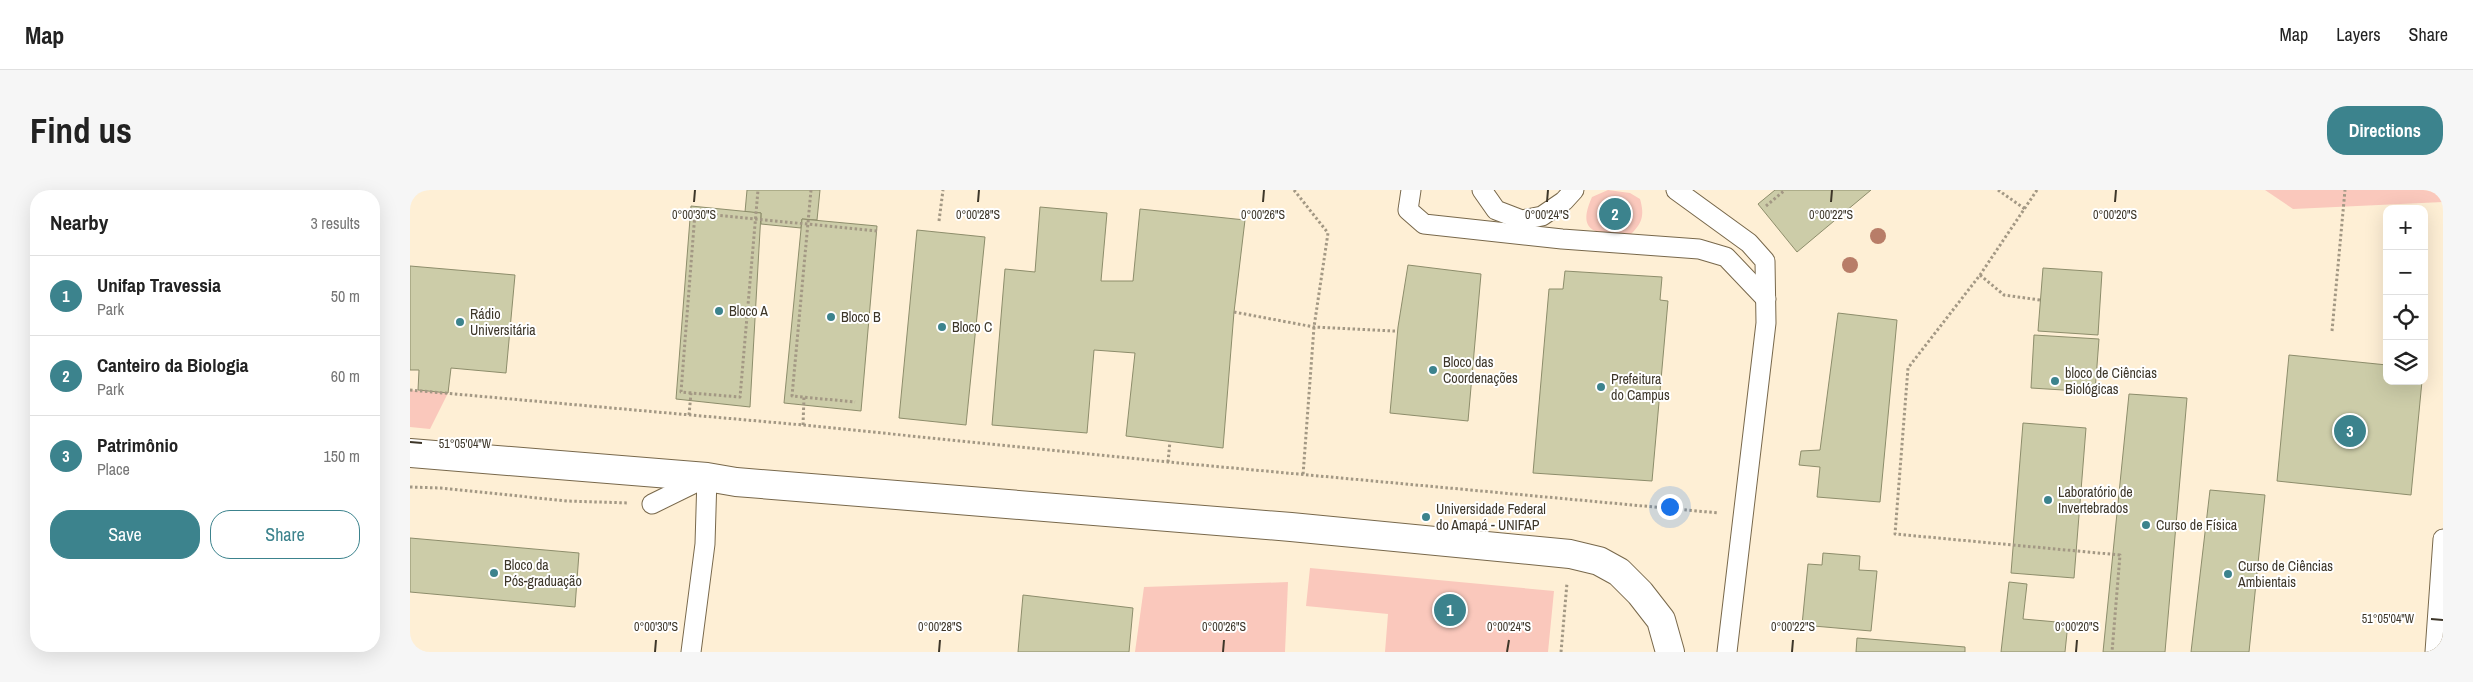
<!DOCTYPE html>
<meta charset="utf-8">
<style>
:root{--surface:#fff;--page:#f6f6f6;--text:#222;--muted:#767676;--line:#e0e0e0;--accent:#3c838d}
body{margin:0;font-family:"Archivo Narrow",sans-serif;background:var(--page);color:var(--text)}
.controls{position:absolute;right:15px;top:15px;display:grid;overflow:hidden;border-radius:10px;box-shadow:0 5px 20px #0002}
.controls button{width:45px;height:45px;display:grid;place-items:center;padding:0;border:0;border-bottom:1px solid var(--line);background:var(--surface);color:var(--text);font:25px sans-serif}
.you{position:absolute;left:1259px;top:316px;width:18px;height:18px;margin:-12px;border:4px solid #fff;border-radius:50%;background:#1a73e8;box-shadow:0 0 0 8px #1a73e833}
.badge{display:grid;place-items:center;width:32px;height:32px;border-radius:50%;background:var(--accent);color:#fff;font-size:16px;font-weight:700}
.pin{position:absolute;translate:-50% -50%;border:2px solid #fff;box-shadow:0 1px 5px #0006}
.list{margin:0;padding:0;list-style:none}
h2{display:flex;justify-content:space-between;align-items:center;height:65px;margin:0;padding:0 20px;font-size:21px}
h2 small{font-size:16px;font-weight:400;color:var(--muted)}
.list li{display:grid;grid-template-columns:32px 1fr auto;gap:15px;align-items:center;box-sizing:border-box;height:80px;padding:0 20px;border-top:1px solid var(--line)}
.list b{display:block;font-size:19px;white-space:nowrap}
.list p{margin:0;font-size:16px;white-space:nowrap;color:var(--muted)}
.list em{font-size:16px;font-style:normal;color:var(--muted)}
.actions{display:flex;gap:10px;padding:15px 20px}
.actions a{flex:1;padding:11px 0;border:1px solid var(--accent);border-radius:20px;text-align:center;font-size:18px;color:var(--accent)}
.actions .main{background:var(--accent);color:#fff}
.icon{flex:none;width:28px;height:28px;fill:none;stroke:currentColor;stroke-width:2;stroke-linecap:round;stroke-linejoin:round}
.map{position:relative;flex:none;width:2033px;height:462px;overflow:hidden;border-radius:20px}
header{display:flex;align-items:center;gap:30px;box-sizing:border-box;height:70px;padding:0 25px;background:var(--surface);border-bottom:1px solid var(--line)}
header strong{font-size:24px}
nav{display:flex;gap:28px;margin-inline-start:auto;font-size:18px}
.intro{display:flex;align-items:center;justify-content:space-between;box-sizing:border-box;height:120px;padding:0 30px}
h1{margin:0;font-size:35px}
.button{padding:12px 22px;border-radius:20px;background:var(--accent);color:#fff;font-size:18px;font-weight:700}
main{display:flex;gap:30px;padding:0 30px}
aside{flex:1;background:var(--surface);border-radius:20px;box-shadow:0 5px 20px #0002}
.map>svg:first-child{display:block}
.green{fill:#fac8bc}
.building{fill:#cccca8;stroke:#8d8d6b}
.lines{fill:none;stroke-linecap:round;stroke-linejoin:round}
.service-casing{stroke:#78684b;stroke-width:21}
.minor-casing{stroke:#78684b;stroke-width:30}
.path{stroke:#a39884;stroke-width:3;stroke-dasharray:2.5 2.5;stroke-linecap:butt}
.service{stroke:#fff;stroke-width:19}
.minor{stroke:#fff;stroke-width:28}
.tree{fill:#b87d68}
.ticks{fill:none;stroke:#3d3629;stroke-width:2}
.poi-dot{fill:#3c838d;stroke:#fff;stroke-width:2}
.labels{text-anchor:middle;stroke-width:4;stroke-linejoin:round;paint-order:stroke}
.poi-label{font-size:14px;fill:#3d3629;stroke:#fff;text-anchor:start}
.ticks-label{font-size:12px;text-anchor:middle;fill:#3d3629;stroke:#fff;stroke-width:4;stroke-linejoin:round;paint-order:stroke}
</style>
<header>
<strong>Map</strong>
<nav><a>Map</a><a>Layers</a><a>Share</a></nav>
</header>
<div class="intro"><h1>Find us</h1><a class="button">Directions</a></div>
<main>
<aside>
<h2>Nearby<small>3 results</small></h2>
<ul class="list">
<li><span class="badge">1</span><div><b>Unifap Travessia</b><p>Park</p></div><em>50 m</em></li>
<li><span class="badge">2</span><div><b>Canteiro da Biologia</b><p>Park</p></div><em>60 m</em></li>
<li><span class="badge">3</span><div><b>Patrimônio</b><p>Place</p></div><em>150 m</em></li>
</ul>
<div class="actions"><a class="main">Save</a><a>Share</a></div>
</aside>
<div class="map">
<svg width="2033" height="462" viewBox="0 0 2033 462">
<rect width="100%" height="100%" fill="#feefd5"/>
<g class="green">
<path d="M1198,0L1220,3L1230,9C1235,26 1232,34 1219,46C1189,43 1165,45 1182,7Z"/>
<path d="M1855,0H2033V12L1883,19Z"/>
<path d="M0,200L38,203L20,239L0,237Z"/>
<path d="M900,378L1144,401L1138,462H975L978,424L896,416Z"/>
<path d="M878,392L875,462H725L734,397Z"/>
</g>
<g class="building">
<path d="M337,0H410L407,30L392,29L391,38L351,34V23L335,22Z"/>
<path d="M1365,0H1461L1387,62L1348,14Z"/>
<path d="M281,16L351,23L340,217L266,209Z"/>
<path d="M630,17L697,23L691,91H723L730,19L835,30L824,122L813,258L716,246L725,163L684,160L677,243L582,235L595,79L625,82Z"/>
<path d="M392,29L467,36L451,221L374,213Z"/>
<path d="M507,40L575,47L556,235L489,228Z"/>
<path d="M998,75L1071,84L1058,231L980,223L988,137Z"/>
<path d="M0,76L105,85L96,183L41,178L38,203L8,200L9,180H0Z"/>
<path d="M1633,78L1692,82L1688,145L1628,141Z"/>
<path d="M1155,81L1252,87L1250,110L1258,111L1242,291L1123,283L1139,99H1153Z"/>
<path d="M1428,123L1487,130L1470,312L1407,307L1410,277L1389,275L1391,261L1410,260Z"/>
<path d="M1624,145L1689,149L1685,202L1621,198Z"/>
<path d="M1879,165L1977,175V191H2012L2001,305L1867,291Z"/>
<path d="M1719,204L1777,208L1755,462H1693Z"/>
<path d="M1613,233L1676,238L1664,388L1601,383Z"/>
<path d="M1800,300L1855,305L1839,462H1781Z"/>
<path d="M0,348L169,363L165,417L0,402Z"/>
<path d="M1413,363L1450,366L1449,380L1467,381L1461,441L1392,435L1398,374L1412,375Z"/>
<path d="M1599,392L1617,394L1613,429L1658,433L1655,462H1591Z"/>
<path d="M613,405L723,418L719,462H608Z"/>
<path d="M1447,448L1555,457V462H1446Z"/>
</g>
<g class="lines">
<g class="service-casing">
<g id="service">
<path d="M1001,0L998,20L1014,34L1152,49L1289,59L1316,67L1356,109"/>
<path d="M1072,0L1086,20L1112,30L1132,26L1154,11L1164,0"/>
<path d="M1266,0L1339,53L1355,71L1356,133L1317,462"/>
<path d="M242,314L297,287L295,354L281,462"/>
<path d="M2025,462L2033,349"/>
</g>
</g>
<g class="minor-casing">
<path id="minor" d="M0,263L297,287L326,292L881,337L1160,364L1189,371L1209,382L1230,403L1251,430L1260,462"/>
</g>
<g class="path">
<path d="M401,0L382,206L445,212"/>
<path d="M884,0L918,43L904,137L893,285"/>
<path d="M1588,0L1615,19"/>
<path d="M1627,0L1570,85L1498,178L1485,344L1710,365L1702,462"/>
<path d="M2028,0L2033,11"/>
<path d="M1356,16L1375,0"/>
<path d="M529,31L533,0"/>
<path d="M1570,85L1594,105L1630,110"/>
<path d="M824,122L904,137L985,141"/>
<path d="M1922,141L1935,0"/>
<path d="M0,200L393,235L758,272L1309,323"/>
<path d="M281,203L271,202L285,23L467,41"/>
<path d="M279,225L281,203L330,207L348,0"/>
<path d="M393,235L394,207"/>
<path d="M758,272L760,251"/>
<path d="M0,297L31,298L157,311L219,313"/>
<path d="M1151,462L1157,393"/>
</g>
<use href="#service" class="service"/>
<use href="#minor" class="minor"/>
</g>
<g class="tree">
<circle cx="1468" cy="46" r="8"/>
<circle cx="1440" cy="75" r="8"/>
</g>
<path class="ticks" d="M284,12L285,0M568,12L569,0M853,12L854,0M1137,12L1138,0M1421,12L1422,0M1705,12L1706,0M0,252L12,253M2021,429L2033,430M245,462L246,450M529,462L530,450M813,462L814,450M1097,462L1099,450M1382,462L1383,450M1666,462L1667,450"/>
<g class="poi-dot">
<circle cx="309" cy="121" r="5"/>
<circle cx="421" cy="127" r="5"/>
<circle cx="50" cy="132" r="5"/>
<circle cx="532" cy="137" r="5"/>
<circle cx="1023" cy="180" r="5"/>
<circle cx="1645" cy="191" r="5"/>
<circle cx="1191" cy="197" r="5"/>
<circle cx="1638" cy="310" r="5"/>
<circle cx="1016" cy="327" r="5"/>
<circle cx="1736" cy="335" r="5"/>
<circle cx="84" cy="383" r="5"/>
<circle cx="1818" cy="384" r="5"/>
</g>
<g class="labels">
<g class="poi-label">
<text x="319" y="126">Bloco A</text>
<text x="60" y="129">Rádio<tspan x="60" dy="16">Universitária</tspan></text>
<text x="431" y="132">Bloco B</text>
<text x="542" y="142">Bloco C</text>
<text x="1033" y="177">Bloco das<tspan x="1033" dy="16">Coordenações</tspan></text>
<text x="1655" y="188">bloco de Ciências<tspan x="1655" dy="16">Biológicas</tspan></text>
<text x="1201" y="194">Prefeitura<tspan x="1201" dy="16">do Campus</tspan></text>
<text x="1648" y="307">Laboratório de<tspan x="1648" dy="16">Invertebrados</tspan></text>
<text x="1026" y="324">Universidade Federal<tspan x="1026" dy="16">do Amapá - UNIFAP</tspan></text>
<text x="1746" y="340">Curso de Física</text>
<text x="94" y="380">Bloco da<tspan x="94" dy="16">Pós-graduação</tspan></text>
<text x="1828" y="381">Curso de Ciências<tspan x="1828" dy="16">Ambientais</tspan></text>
</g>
</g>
<g class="ticks-label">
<text x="284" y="29">0°00'30"S</text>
<text x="568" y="29">0°00'28"S</text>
<text x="853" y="29">0°00'26"S</text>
<text x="1137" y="29">0°00'24"S</text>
<text x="1421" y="29">0°00'22"S</text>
<text x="1705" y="29">0°00'20"S</text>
<text x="55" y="258">51°05'04"W</text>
<text x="1978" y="433">51°05'04"W</text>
<text x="246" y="441">0°00'30"S</text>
<text x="530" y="441">0°00'28"S</text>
<text x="814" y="441">0°00'26"S</text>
<text x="1099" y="441">0°00'24"S</text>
<text x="1383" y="441">0°00'22"S</text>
<text x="1667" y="441">0°00'20"S</text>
</g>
</svg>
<div class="controls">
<button>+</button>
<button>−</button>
<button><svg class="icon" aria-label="locate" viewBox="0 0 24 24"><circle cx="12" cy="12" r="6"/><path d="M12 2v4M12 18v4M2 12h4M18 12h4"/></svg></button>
<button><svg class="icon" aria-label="layers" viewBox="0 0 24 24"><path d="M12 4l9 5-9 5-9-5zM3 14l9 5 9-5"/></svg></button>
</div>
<div class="you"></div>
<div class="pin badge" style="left:1040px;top:420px">1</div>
<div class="pin badge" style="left:1205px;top:24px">2</div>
<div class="pin badge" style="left:1940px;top:241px">3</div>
</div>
</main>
